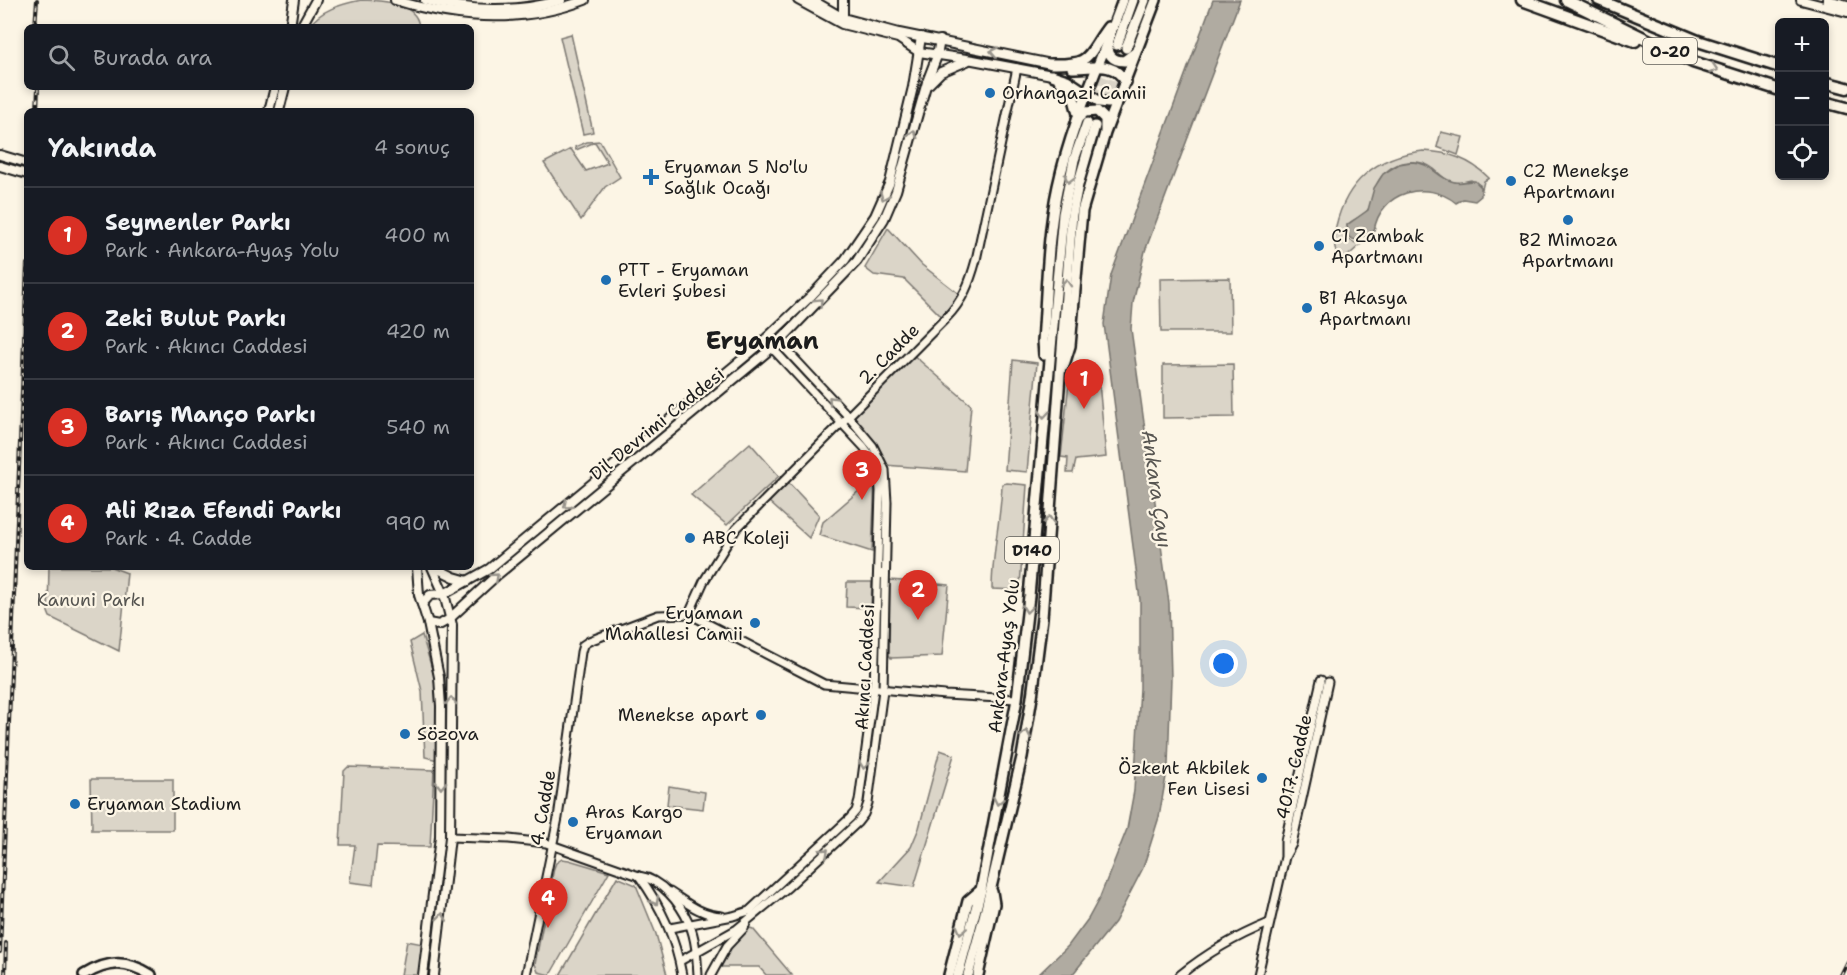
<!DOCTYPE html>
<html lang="tr">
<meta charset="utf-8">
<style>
:root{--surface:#171b24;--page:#242831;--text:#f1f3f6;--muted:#9ea1a6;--line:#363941;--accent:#d93025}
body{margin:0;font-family:"Shantell Sans",sans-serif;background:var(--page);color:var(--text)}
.controls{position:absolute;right:18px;top:18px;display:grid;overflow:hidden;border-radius:9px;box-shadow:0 3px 9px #0003}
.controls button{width:54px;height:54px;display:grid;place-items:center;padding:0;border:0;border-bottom:2px solid var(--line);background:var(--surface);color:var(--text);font:30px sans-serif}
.you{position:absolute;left:1224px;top:664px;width:21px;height:21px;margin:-15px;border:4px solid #fff;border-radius:50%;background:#1a73e8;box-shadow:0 0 0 9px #1a73e833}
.badge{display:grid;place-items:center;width:39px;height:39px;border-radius:50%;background:var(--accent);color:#fff;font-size:20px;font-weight:700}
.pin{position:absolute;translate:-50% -50px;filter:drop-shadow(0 2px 3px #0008)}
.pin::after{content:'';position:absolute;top:32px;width:21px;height:18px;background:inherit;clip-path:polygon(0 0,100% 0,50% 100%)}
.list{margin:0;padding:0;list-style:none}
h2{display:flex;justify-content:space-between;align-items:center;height:78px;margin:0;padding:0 24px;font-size:26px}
h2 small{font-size:20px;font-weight:400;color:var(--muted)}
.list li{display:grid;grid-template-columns:39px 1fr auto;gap:18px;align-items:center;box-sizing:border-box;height:96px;padding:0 24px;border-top:2px solid var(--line)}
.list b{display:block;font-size:22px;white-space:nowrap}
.list p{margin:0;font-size:20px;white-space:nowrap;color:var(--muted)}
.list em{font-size:20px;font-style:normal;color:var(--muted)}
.icon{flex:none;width:33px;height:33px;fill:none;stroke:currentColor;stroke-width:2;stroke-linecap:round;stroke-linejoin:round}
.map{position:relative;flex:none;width:1847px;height:975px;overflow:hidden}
.search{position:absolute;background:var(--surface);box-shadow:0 3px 9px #0003;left:24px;top:24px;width:450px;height:66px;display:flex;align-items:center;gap:15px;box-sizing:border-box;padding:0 21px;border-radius:9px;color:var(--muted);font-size:22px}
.panel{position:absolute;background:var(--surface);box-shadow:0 3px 9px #0003;left:24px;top:108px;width:450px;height:462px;border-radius:9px}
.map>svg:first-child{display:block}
.green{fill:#dbd5c8;stroke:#7c7872;stroke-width:1.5}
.water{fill:#b0aba1;stroke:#75726c;stroke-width:1.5}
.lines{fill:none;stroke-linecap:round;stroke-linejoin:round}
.trunk-tunnel{stroke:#dad4c7;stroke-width:9;stroke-dasharray:9 4.5;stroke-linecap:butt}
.tertiary-casing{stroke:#1c1c1c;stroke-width:11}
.secondary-casing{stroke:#1c1c1c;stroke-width:12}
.primary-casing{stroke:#1c1c1c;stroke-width:14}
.trunk-casing{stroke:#1c1c1c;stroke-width:14}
.motorway-casing{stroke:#1c1c1c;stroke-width:15}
.tertiary{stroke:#fcf5e5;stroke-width:7}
.secondary{stroke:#fcf5e5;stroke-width:8}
.primary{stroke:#fcf5e5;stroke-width:9}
.trunk{stroke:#fcf5e5;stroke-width:9}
.motorway{stroke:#fcf5e5;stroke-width:10}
.rail-casing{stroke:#1c1c1c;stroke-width:4}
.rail{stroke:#fcf5e5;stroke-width:1.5;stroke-dasharray:4.5;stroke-linecap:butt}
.oneway{stroke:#97938b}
.poi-dot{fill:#1f6fb2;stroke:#fcf5e5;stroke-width:2}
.labels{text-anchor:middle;stroke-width:4.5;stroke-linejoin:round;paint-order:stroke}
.shield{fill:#fcf5e5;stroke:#5f5d58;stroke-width:1.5}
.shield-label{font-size:16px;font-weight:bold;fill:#1c1c1c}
.poi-label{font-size:18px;fill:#1c1c1c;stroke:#fcf5e5;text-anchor:start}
.street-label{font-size:18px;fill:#1c1c1c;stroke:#fcf5e5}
.park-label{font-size:18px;fill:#555450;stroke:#fcf5e5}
.water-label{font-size:20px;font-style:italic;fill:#575551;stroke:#fcf5e5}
.district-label{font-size:24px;font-weight:bold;fill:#1c1c1c;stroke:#fcf5e5}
</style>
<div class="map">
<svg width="1847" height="975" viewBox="0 0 1847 975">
<rect width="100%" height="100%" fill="#fcf5e5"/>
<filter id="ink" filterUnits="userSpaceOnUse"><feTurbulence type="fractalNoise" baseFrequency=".0167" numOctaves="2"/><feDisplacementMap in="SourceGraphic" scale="12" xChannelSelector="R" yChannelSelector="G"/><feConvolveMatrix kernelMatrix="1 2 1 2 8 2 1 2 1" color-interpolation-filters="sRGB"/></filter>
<g filter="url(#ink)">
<g class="green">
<path d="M361,0C380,0 417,2 419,27H309C319,10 342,4 361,0Z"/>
<path d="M571,34L593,132L583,134L560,37Z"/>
<path d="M1441,132L1463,137L1458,155L1437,147Z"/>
<path d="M600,141L620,177L605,187L581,220L544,163L571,149L586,171L608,163L595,142L576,150L575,147L587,142Z"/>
<path d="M1423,151C1449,152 1470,159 1489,178L1484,181L1482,189L1480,185L1471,180C1463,182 1456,184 1449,181C1443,178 1439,173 1434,169C1420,158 1400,160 1387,171C1373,182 1376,195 1369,208C1364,217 1354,218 1347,225V234L1345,235C1348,241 1354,243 1361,244L1341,262C1333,251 1333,239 1336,226C1346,183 1375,156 1423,151Z"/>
<path d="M888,228L922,265L959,294L942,317L904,279L874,275L865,268Z"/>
<path d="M1230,278L1231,332H1161L1160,279Z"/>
<path d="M911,353L971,405L965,471L884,465L848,416Z"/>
<path d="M1013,360L1037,363L1027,472L1005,470Z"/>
<path d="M1233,364L1234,417L1163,418V365Z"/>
<path d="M1098,372L1106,457L1076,460L1073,473H1067L1068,458L1061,457L1070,373Z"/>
<path d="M750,443L779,476L727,525L691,495Z"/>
<path d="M875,477L872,552L819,535L823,522Z"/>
<path d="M787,481L819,515L809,538L768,501Z"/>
<path d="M1007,483L1027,485L1020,586L1017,590L992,589C992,553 1001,519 1002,484Z"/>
<path d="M49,567H111L127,573L119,651L50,617L48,612Z"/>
<path d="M890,580L949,585L942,656L891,658L889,655Z"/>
<path d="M847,582H872L871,608L846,607Z"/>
<path d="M422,635L435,679L438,760L425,757L422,691L410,642Z"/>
<path d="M940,750L954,755L914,887L879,882L911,847L919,828Z"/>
<path d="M348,767L434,770L430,847L377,846L373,885L350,882L355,845H340L344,771Z"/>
<path d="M91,779H173V830H92Z"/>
<path d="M669,786L705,792L703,809L667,805Z"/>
<path d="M562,859L569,860L609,872L550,975L538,972L535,964L554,868L556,863Z"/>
<path d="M617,877L636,885L656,934L667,975H560Z"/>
<path d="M750,928L753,929L792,975H766L759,967H719L729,949Z"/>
<path d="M407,941L423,944L419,975H401Z"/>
</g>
<g class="water">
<path d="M1213,0H1240L1145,251L1133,303L1131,329L1169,603L1171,678L1168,765L1159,817L1143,868L1115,922L1072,975H1038L1068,946L1088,919L1100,897L1127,829L1134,791L1140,688V600L1104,324L1111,275Z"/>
<path d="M1411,162C1431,162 1435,176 1451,181C1460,185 1467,180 1475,181L1481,187V196L1475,201L1463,199L1456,203C1427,179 1380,191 1374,231C1363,233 1360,245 1349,237L1347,225L1368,210L1374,188L1383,174L1399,164Z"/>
</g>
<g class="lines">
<g class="trunk-tunnel">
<path d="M1087,123L1117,45"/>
<path d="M1095,126L1126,48"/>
</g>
<g class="tertiary-casing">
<g id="tertiary">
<path d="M689,614L704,581L736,529L946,318C963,301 970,282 976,260L1017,68"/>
<path d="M450,837L509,839L546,843L639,876C661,879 680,903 689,923C696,939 697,958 698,975"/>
<path d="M1286,855L1292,844L1328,682"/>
<path d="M639,876C662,908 675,937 682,975"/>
<path d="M670,892C687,903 701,915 722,916"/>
<path d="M670,928L733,916L749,911L850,818L856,811L859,801L874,689L880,491C879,473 875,461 864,447L772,348"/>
<path d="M680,961L737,929L788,887L857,823L864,814L868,803L883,690L887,502L885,470L873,446L848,416L779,342"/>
<path d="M526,975L558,818L581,652L583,645L589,641L658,615L689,614L824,684L945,695L1017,699"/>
<path d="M711,975L727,946L744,928L746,923"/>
<path d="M1180,975C1207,953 1237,936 1269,923"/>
<path d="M1258,975L1285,857V841L1321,680"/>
</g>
</g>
<g class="secondary-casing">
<g id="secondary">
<path d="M395,0C459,20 522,24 585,0"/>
<path d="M425,0C468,11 517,13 561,0"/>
<path d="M798,0L842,24L898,38L919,52L973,60L1052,75"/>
<path d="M812,0L843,18L899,33L1051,64"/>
<path d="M1801,0L1847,12"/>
<path d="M1827,0L1847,5"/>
<path d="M843,18V0"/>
<path d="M290,27L294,0"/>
<path d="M301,27L316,0"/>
<path d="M929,84L941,72L967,61"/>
<path d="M269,111L275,87"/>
<path d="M279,111L285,87"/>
<path d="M0,155L27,163"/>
<path d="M0,166L27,174"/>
<path d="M417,567L419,595L428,623L439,677L441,706L440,837L423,975"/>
<path d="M432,567L444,594L452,625L450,837L434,975"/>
<path d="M434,567L454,577L468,581"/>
<path d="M878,574H885"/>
<path d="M422,604L430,595L444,594L489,569L757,347L812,295L845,260L875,216L890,182L913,87L921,37"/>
<path d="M428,623L439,625L448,620L496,576L779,342L857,261L884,219L896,191L927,82L937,56L940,40"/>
</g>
</g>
<g class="primary-casing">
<path id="primary" d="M84,975C109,960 127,960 151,975"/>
</g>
<g class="trunk-casing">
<g id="trunk">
<path d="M1108,43C1107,54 1112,61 1124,61L1135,53"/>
<path d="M1117,45L1133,0"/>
<path d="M1126,48L1145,0"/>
<path d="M1051,64C1093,65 1086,56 1108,27"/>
<path d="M1072,68C1094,69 1112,59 1126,82"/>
<path d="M1052,75L1067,80L1100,102L1108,103L1118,101"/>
<path d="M1059,80L1073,95L1078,114"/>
<path d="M1077,119L1085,112L1097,111L1105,119V131"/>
<path d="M1044,355L1043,341C1047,290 1047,236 1058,186C1072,121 1101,62 1123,0"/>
<path d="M1064,365L1070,346L1082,211L1105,133L1156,0"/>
<path d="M949,975L968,901L981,890"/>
<path d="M958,975L981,890L1017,699L1029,596L1063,214L1074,160L1087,123"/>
<path d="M968,975L984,917L1022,757L1032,697L1042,618L1072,214L1078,185L1095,126"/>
<path d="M978,975L994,904L992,892"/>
</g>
</g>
<g class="motorway-casing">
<g id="motorway">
<path d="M1522,0L1635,41"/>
<path d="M1566,0L1693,62L1780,90"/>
<path d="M1599,0L1698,41L1780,67"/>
<path d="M1824,82L1847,88"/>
<path d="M1824,102L1847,108"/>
</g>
</g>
<use href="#tertiary" class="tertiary"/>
<use href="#secondary" class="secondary"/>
<use href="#primary" class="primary"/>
<use href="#trunk" class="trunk"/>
<use href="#motorway" class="motorway"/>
<g class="rail-casing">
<g id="rail">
<path d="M35,27L37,0"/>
<path d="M37,111L38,87"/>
<path d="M0,952L27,264"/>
<path d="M5,975L6,943"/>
<path d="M1841,975L1847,963"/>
</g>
</g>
<use href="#rail" class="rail"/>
</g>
<defs><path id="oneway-chevron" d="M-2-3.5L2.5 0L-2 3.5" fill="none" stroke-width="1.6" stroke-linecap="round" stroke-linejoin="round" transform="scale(1.5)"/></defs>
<g class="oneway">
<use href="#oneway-chevron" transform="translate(994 52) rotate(-168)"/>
<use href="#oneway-chevron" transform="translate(1714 69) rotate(18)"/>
<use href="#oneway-chevron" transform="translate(913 134) rotate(-75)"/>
<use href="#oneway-chevron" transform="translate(1069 179) rotate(104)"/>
<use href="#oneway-chevron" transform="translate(884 196) rotate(112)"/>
<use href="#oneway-chevron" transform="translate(1066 283) rotate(-86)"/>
<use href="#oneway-chevron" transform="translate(819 302) rotate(-45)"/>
<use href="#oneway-chevron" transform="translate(832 400) rotate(-133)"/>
<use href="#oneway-chevron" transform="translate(1044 414) rotate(95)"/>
<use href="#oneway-chevron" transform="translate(567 505) rotate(140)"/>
<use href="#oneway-chevron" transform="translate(1049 520) rotate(-86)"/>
<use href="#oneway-chevron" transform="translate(495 577) rotate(-42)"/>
<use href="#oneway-chevron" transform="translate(1027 609) rotate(97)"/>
<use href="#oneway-chevron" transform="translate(451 701) rotate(-89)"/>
<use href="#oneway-chevron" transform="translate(1026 734) rotate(-80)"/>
<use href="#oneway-chevron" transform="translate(864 765) rotate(97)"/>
<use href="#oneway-chevron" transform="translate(441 785) rotate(91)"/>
<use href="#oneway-chevron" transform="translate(998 801) rotate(101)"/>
<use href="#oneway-chevron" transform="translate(825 852) rotate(-43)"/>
<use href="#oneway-chevron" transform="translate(655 901) rotate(60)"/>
<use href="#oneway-chevron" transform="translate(442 917) rotate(-83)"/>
<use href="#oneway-chevron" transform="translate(961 930) rotate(104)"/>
</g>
</g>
<g class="poi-dot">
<circle cx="990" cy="93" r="6"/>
<path d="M648 168h6v6h6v6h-6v6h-6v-6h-6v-6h6z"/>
<circle cx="1511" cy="181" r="6"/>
<circle cx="1568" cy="220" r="6"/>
<circle cx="1319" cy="246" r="6"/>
<circle cx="606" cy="280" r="6"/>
<circle cx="1307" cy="308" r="6"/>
<circle cx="690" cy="538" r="6"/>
<circle cx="755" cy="623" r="6"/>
<circle cx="761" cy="715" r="6"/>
<circle cx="405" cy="734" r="6"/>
<circle cx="1262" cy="778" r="6"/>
<circle cx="75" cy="804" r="6"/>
<circle cx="573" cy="822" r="6"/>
</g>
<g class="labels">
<g class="shield">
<rect x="1643" y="38" width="54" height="26" rx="4.5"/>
<rect x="1005" y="537" width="54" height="26" rx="4.5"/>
</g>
<g class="shield-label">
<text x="1670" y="57">O-20</text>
<text x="1032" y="556">D140</text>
</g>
<g class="poi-label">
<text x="1002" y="99">Orhangazi Camii</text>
<text x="664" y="173">Eryaman 5 No'lu<tspan x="664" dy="21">Sağlık Ocağı</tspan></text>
<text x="1523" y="177">C2 Menekşe<tspan x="1523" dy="21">Apartmanı</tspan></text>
<text x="1331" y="242">C1 Zambak<tspan x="1331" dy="21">Apartmanı</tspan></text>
<text x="1568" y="246" text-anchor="middle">B2 Mimoza<tspan x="1568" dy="21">Apartmanı</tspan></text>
<text x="618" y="276">PTT - Eryaman<tspan x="618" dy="21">Evleri Şubesi</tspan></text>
<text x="1319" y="304">B1 Akasya<tspan x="1319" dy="21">Apartmanı</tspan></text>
<text x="702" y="544">ABC Koleji</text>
<text x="743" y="619" text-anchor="end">Eryaman<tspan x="743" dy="21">Mahallesi Camii</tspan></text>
<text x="749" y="721" text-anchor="end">Menekse apart</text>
<text x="417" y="740">Sözova</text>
<text x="1250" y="774" text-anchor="end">Özkent Akbilek<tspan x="1250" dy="21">Fen Lisesi</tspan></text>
<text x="87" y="810">Eryaman Stadium</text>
<text x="585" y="818">Aras Kargo<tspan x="585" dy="21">Eryaman</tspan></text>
</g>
<g class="street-label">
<text transform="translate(889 354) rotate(-45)" y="6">2. Cadde</text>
<text transform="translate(657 424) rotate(-39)" y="6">Dil Devrimi Caddesi</text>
<text transform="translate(1004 656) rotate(-83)" y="6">Ankara-Ayaş Yolu</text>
<text transform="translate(865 667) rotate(-87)" y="6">Akıncı Caddesi</text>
<text transform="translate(1294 767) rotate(-77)" y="6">4017. Cadde</text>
<text transform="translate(543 808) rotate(-80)" y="6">4. Cadde</text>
</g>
<g class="park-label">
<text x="91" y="606">Kanuni Parkı</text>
</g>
<g class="water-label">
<text transform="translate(1157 489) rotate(82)" y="7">Ankara Çayı</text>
</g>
<g class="district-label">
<text x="762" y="349">Eryaman</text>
</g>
</g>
</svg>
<div class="controls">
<button>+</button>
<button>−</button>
<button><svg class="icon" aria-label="locate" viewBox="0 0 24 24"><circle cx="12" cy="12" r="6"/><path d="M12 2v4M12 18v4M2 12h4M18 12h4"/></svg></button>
</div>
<div class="you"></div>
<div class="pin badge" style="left:1084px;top:409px">1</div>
<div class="pin badge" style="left:918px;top:620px">2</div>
<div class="pin badge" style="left:862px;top:500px">3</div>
<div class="pin badge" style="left:548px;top:928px">4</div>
<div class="search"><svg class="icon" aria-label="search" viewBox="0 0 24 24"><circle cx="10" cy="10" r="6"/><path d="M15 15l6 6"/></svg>Burada ara</div>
<section class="panel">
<h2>Yakında<small>4 sonuç</small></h2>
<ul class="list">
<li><span class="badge">1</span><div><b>Seymenler Parkı</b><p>Park · Ankara-Ayaş Yolu</p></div><em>400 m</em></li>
<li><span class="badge">2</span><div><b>Zeki Bulut Parkı</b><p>Park · Akıncı Caddesi</p></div><em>420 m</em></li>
<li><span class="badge">3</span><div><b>Barış Manço Parkı</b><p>Park · Akıncı Caddesi</p></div><em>540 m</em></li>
<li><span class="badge">4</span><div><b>Ali Rıza Efendi Parkı</b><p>Park · 4. Cadde</p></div><em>990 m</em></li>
</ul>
</section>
</div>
